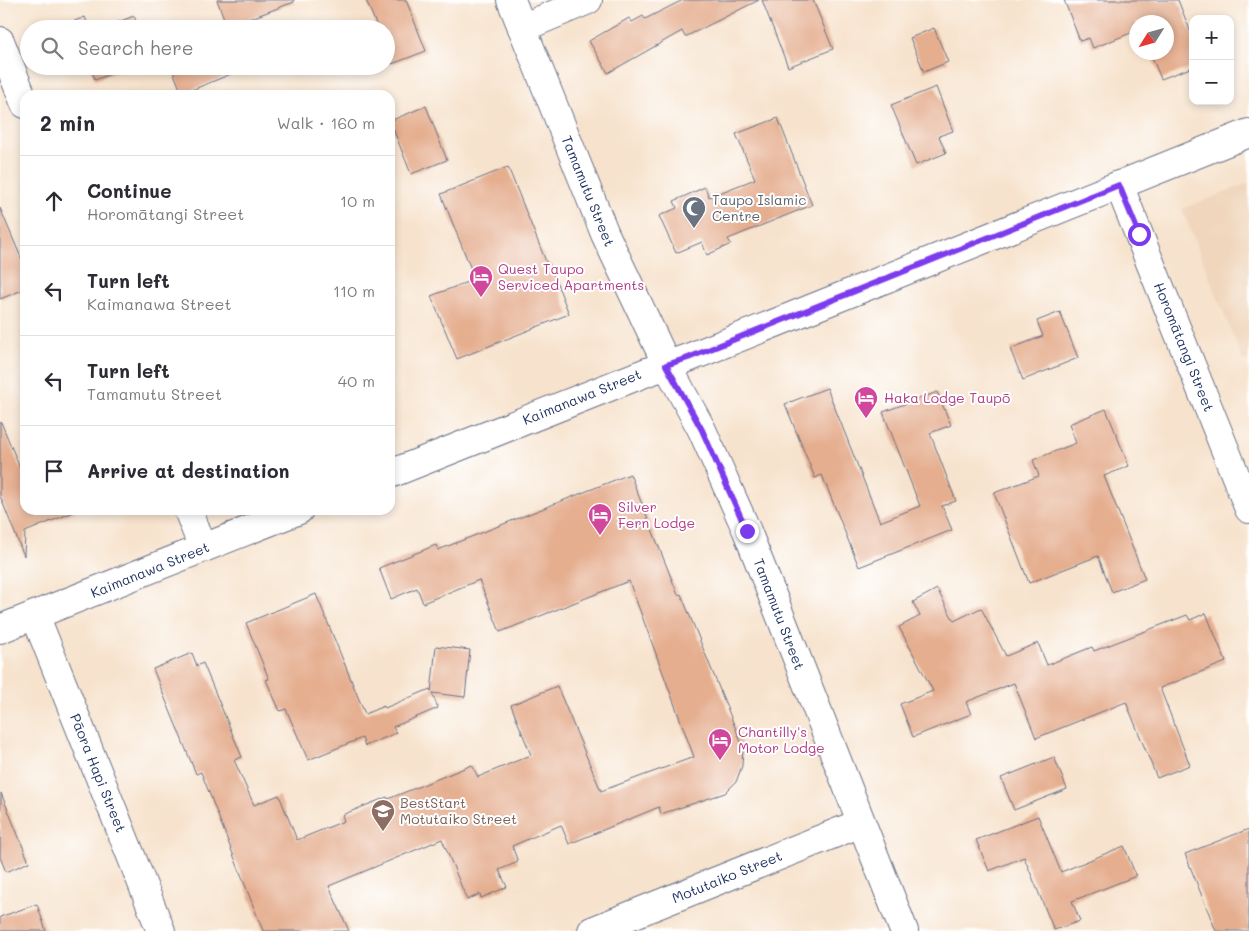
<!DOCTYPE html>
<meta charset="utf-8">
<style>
:root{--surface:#fff;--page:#f2f2f3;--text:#2b2b33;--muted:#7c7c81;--line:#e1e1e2}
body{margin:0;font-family:Mali,sans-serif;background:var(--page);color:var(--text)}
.controls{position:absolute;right:15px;top:15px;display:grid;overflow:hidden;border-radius:10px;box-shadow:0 2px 8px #0003}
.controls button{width:45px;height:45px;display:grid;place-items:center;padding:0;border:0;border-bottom:1px solid var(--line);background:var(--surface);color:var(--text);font:25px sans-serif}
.compass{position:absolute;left:1129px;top:15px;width:45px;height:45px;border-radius:50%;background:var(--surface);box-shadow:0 2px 8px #0003;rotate:233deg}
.stop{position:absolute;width:15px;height:15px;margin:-11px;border:4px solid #7c3aed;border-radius:50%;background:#fff}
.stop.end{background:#7c3aed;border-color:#fff;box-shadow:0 1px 5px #0008}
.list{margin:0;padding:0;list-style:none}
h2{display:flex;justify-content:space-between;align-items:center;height:65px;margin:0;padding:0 20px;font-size:21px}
h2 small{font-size:16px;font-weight:400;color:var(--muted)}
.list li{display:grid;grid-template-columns:32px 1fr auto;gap:15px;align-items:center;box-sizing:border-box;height:90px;padding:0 20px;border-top:1px solid var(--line)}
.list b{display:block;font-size:19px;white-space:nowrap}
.list p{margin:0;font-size:16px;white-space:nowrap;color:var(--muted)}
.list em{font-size:16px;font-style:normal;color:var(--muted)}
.icon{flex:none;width:28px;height:28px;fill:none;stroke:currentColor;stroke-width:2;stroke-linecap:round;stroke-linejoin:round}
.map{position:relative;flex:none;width:1249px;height:931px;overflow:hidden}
.search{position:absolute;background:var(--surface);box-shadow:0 2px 8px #0003;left:20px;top:20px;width:375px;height:55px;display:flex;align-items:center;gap:12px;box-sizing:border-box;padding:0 18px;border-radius:28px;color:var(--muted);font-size:19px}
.panel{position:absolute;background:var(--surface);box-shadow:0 2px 8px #0003;left:20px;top:90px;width:375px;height:425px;border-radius:15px}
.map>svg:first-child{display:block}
.built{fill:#f0d6bc}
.building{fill:#e5ae8f}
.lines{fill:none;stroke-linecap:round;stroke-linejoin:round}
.minor-casing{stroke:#686e85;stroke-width:30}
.minor{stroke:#fff;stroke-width:28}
.route{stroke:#7c3aed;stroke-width:6}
.labels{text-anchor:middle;stroke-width:4;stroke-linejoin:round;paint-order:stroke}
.street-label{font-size:14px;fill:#1b2f5e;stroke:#fff}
.worship-label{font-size:14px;fill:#5b616d;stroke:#fff;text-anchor:start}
.hotel-label{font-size:14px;fill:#b23c85;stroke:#fff;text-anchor:start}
.education-label{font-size:14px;fill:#785e54;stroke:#fff;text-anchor:start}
</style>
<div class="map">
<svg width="1249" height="931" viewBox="0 0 1249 931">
<rect width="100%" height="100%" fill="#fff"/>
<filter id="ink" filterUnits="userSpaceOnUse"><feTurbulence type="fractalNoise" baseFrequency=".02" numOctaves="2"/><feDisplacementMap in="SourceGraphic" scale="10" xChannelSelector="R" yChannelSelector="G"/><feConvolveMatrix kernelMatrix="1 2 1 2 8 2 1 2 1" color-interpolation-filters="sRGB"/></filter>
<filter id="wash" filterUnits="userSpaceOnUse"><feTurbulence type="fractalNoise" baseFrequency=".0096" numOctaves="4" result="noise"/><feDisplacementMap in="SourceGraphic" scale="20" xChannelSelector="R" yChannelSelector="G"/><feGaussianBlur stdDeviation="1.12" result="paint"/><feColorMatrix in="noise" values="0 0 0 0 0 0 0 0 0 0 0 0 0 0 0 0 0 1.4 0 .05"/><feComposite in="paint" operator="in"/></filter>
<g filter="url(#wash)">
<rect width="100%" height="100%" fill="#f7e3cd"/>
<path class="built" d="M1249,183V359L1243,361L1182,209Z"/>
<g id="blocks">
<g class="building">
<path d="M217,0H294V2L249,19L253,29H228Z"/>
<path d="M366,0H406L426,51L392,64L386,50V29H378Z"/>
<path d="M683,0H759L685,37L682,31L608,73L589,41L629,18L632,22L643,16L645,19Z"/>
<path d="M762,0H813L833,49L788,67Z"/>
<path d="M1064,0H1178L1193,38V67L1161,79L1150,52H1166V22H1136V31L1093,48L1089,38L1080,41Z"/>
<path d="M134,16L139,29H100Z"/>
<path d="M85,17L90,29H60L59,27Z"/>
<path d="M934,28L948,62L924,72L910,38Z"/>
<path d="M90,66H131L95,80Z"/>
<path d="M171,66H248V67L182,94Z"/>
<path d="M936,87L953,131L939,136L946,153L916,165L891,105Z"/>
<path d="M426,106L447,160L411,174L390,121Z"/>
<path d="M778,118L812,205L728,239L731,244L707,255L702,242L676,253L659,216L677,208L674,201L705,187L709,197L755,179L736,134Z"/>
<path d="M508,167L547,264L549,263L569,314L457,359L431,296L475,279L441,194Z"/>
<path d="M0,208L25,267V289L0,299Z"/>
<path d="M1060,312L1078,358L1023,380L1010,349L1043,336L1037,321Z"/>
<path d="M827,388L880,522L920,506L883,412L937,392L951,425L930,433L956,501L942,506L952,530L859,567L822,475L815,478L785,404Z"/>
<path d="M1106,409L1129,466L1104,476L1145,579L1112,592L1098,556L1029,583L994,493L1039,476L1033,460L1076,443L1069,424Z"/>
<path d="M1,422L20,468L25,466V510L76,511L25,532L24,556L0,496V423Z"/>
<path d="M630,474L678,595L681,594L743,747L742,766L736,782L725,793L661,814L659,807L569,844L561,825L512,846L518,862L499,870L507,887L481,898L480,894L467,900L442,839L329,886L349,931H263L201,772L196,774L153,669L192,653L197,666L203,663L242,757L234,760L254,805L279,795L297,840L344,821L342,815L387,797L388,799L472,765L478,777L531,755L511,705L557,686L601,791L694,757L629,581L500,632L479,580L423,603L417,588L391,599L379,568L436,545L438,550Z"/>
<path d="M937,589L954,621L981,608L1006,656L1038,643L1047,665L1092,647L1094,651L1187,615L1190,620L1206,613L1226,662L1160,688L1190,765L1157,778L1126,702L1036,738L1014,683L966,702L971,714L913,737L900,704L933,691L899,627L920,616L913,602Z"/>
<path d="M316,594L365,714L384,706L385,708L430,689L431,692L436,646L470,650L465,697L432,693L438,708L393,727L396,733L365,746L362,738L308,760L286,709L280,711L266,680L269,679L246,623Z"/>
<path d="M1054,757L1067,789L1014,810L1001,778Z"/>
<path d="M1,793L29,862L6,872L0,857Z"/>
<path d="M1038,816L1061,872L1124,846L1136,876L1072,901L1080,921L1054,930L1024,857L989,871L976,840Z"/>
<path d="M1249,829V931H1216L1185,854Z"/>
<path d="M37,904L46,931H0V917Z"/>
</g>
</g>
</g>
<g filter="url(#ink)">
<use href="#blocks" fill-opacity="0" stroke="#686e85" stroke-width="1"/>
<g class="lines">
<g class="minor-casing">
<g id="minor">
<path d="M511,0L605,234L667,365L702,430L747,531L904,931"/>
<path d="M522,28L588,0"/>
<path d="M0,41L25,104"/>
<path d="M1119,185L1249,509"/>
<path d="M390,474L647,372L688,358L1249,133"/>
<path d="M188,510L203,548"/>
<path d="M35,615L161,931"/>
<path d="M0,629L299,510"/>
<path d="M592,931L861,823"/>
</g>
</g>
<use href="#minor" class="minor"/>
</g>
</g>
<g class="lines" filter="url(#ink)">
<path class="route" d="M747,531L702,430L666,365L688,358L1119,185L1139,234"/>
</g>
<defs>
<g id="mosque-pin" transform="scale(1.25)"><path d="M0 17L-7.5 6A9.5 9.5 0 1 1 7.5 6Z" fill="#6b7280" stroke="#fff"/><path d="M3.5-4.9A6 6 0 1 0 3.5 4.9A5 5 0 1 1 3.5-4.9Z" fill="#fff"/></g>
<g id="hotel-pin" transform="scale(1.25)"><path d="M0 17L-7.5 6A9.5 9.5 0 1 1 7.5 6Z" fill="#d1479c" stroke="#fff"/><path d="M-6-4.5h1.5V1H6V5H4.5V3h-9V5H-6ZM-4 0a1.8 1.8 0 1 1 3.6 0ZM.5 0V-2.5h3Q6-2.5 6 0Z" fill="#fff"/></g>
<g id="school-pin" transform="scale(1.25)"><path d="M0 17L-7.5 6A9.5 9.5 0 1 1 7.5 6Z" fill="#8d6e63" stroke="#fff"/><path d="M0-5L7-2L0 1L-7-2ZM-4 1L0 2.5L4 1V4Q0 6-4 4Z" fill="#fff"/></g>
</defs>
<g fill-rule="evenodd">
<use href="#mosque-pin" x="694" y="208"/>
<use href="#hotel-pin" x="481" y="277"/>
<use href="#hotel-pin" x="866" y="398"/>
<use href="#hotel-pin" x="600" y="515"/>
<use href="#hotel-pin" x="720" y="740"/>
<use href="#school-pin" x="383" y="811"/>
</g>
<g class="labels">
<g class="street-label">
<text transform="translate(588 191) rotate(68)" y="5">Tamamutu Street</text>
<text transform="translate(1184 347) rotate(68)" y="5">Horomātangi Street</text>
<text transform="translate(582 397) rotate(-22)" y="5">Kaimanawa Street</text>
<text transform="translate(150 570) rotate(-22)" y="5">Kaimanawa Street</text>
<text transform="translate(779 614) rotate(69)" y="5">Tamamutu Street</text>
<text transform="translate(98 773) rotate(68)" y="5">Pāora Hapi Street</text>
<text transform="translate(727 877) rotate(-22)" y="5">Motutaiko Street</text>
</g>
<g class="worship-label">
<text x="712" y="205">Taupo Islamic<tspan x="712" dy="16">Centre</tspan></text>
</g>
<g class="hotel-label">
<text x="498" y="274">Quest Taupo<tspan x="498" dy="16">Serviced Apartments</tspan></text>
<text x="884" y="403">Haka Lodge Taupō</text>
<text x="618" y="512">Silver<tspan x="618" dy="16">Fern Lodge</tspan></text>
<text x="738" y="737">Chantilly's<tspan x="738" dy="16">Motor Lodge</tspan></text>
</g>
<g class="education-label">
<text x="400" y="808">BestStart<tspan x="400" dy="16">Motutaiko Street</tspan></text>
</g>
</g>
</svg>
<div class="controls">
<button>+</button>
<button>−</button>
</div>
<svg class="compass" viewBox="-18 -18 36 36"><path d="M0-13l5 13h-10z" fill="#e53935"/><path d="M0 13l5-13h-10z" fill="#7c7c81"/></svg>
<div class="stop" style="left:1139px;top:234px"></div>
<div class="stop end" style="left:747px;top:531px"></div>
<div class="search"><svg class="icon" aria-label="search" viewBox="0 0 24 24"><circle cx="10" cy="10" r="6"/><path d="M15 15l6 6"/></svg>Search here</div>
<section class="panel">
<h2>2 min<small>Walk · 160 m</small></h2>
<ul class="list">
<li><svg class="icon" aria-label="ahead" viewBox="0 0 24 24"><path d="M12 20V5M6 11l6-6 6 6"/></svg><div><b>Continue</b><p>Horomātangi Street</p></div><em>10 m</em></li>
<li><svg class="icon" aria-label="left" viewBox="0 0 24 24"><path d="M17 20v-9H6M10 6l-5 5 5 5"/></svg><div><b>Turn left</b><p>Kaimanawa Street</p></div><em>110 m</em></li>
<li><svg class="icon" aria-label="left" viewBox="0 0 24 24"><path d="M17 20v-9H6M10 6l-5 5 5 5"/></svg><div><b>Turn left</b><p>Tamamutu Street</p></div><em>40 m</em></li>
<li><svg class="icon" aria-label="arrive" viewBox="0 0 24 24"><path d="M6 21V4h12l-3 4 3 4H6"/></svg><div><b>Arrive at destination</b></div></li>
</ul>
</section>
</div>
